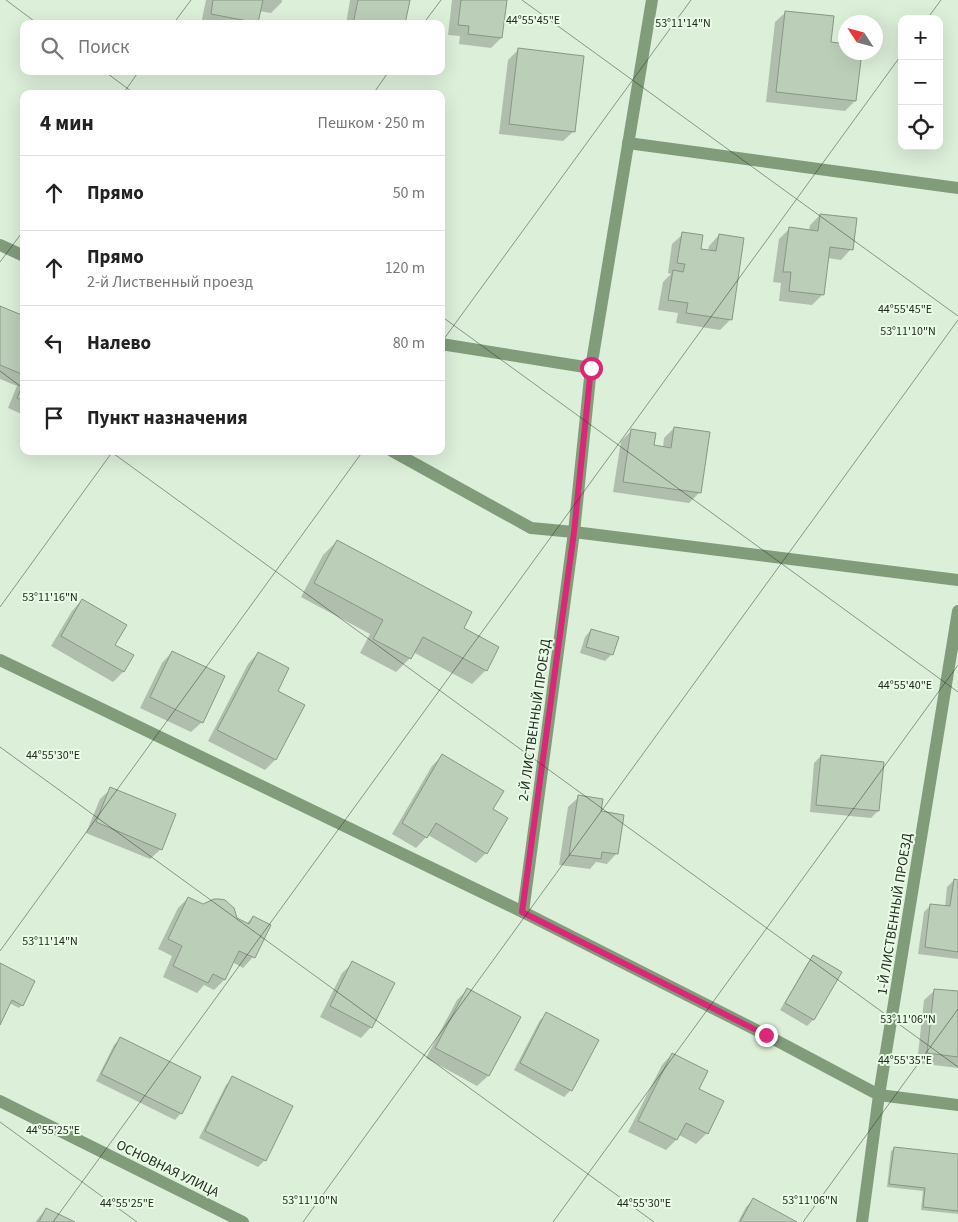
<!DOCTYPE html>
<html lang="ru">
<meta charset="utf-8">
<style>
:root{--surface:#fff;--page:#f6f6f6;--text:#222;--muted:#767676;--line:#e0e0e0}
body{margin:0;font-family:"Source Sans 3",sans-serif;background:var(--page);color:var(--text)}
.controls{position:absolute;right:15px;top:15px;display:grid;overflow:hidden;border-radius:10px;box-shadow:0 5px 20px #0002}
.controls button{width:45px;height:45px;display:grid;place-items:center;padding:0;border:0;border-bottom:1px solid var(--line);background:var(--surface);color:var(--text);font:25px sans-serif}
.compass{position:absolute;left:838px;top:15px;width:45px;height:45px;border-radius:50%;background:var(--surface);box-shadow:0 5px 20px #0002;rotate:306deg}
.stop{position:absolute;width:15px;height:15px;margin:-11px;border:4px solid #db2777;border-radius:50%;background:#fff}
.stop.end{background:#db2777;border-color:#fff;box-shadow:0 1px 5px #0008}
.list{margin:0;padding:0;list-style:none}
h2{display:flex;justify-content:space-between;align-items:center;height:65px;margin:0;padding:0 20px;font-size:21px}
h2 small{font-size:16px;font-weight:400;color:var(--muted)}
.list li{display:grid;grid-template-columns:32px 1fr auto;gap:15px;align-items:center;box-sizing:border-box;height:75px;padding:0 20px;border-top:1px solid var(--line)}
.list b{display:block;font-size:19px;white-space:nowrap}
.list p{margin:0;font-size:16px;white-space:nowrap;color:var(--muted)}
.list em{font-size:16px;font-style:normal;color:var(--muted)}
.icon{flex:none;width:28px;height:28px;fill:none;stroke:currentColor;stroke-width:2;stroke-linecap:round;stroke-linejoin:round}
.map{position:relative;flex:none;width:958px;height:1222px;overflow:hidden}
.search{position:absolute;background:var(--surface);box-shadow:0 5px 20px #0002;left:20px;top:20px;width:425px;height:55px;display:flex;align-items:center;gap:12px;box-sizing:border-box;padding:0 18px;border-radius:10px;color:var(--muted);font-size:19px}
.panel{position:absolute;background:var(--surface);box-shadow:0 5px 20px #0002;left:20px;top:90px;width:425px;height:365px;border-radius:10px}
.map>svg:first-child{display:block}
.shadow{fill:#0003}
.building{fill:#bbceb8;stroke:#879884}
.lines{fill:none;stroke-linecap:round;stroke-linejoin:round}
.street{stroke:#809c7b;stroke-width:12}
.route{stroke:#db2777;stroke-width:6}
.ticks{fill:none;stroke:#232a22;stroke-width:1;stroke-opacity:0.45}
.labels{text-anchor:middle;stroke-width:4;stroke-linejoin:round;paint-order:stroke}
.street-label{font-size:14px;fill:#232a22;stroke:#e9fce6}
.ticks-label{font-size:12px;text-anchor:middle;fill:#232a22;stroke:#e9fce6;stroke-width:4;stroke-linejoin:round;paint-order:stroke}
</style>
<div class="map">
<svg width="958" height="1222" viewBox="0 0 958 1222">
<rect width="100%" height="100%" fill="#dcefd9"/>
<g class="shadow">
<path d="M206,0H282V2L271,13L259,11L257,22L256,24H201Z"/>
<path d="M350,0H409L404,24H346Z"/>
<path d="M452,0H506L501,38L491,48L459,44L460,36L448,35Z"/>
<path d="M786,12L846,52L855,101L845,111L766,102L775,22Z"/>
<path d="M519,49L574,131L563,141L499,134L508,60Z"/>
<path d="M820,215L851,249L841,260L827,258L822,295L812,305L779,301L781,283L773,282L779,239L789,229L809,231L810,225Z"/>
<path d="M683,234L699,250L708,251L709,246L719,235L731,319L720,330L676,323L678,313L658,310L663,282L671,274L668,273L672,244Z"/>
<path d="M0,308L24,317V415L8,408L17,386L0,379Z"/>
<path d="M674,428L709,433L699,493L689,503L613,492L621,441L632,430L652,446L663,448L664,438Z"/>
<path d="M337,541L462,629L498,648L486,670L472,684L413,652L410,658L396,672L360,653L370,634L301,597L323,555Z"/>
<path d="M82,600L114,645L132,656L123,672L113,682L51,646L72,611Z"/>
<path d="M591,630L612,654L605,661L580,653L585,637Z"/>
<path d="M172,652L202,722L191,732L140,708L162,663Z"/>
<path d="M258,653L276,691L303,705L275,760L265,770L208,741L248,664Z"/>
<path d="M443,755L486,853L476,863L428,835L416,848L392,834L432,766Z"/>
<path d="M821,756L878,811L871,818L810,812L814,763Z"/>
<path d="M111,789L161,849L150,859L86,833L100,799Z"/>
<path d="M579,797L599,812L617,853L607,864L596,862L590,869L559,865L568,807Z"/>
<path d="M954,880L958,881V959L918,954L924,912L931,905L945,907L947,887Z"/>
<path d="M188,898L246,924L253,917V957L243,968L232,962L224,980L214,990L204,985L197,993L163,977L172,956L158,949L178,908Z"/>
<path d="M813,957V1020L807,1026L780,1010L807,964Z"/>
<path d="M353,963L371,1027L361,1038L320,1017L342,973Z"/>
<path d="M0,964L22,1005L19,1008L9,1003L0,1022Z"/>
<path d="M467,990L519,1018L488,1076L477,1086L426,1058L457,1000Z"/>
<path d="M935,990L958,993V1068L917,1063L924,1000Z"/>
<path d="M547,1014L571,1090L564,1097L514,1070L540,1020Z"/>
<path d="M120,1039L181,1113L175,1120L96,1081L114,1045Z"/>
<path d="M672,1054L697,1090L707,1133L696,1144L679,1135L676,1140L666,1150L628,1132L662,1065Z"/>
<path d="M233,1078L265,1160L258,1167L199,1138L226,1085Z"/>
<path d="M894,1148L958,1155V1214L921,1210L923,1191L887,1187L891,1151Z"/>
<path d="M753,1200L795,1222H738L746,1207Z"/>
<path d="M46,1209L73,1222H35Z"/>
</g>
<g class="building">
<path d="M213,0H263L258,23L211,14Z"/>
<path d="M358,0H410L405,24H353Z"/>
<path d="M461,0H507L502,38L468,34L469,26L458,25Z"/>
<path d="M785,11L834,16L831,42L846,44V52H862L856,101L776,92Z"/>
<path d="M518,48L584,56L575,132L509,124Z"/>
<path d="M820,214L857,218L853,250L830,247L824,295L789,291L791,272H783L789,227L818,231Z"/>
<path d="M682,232L703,235L701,249L716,251L719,234L744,238L732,320L686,313L688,303L668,300L673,270L683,272L685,264L677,263Z"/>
<path d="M0,306L24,316V375L0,365Z"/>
<path d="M24,382V401L17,398Z"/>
<path d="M674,427L710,432L701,493L623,482L631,429L656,433L654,445L671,448Z"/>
<path d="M337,540L472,612L464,628L499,647L487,671L423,637L411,659L373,639L383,620L314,583Z"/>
<path d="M82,599L127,625L115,645L134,655L124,672L61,636Z"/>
<path d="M591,629L619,637L613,655L586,647Z"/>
<path d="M172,651L225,676L203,723L150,697Z"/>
<path d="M258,652L289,668L278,691L305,705L276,760L217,730Z"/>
<path d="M442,754L504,791L493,809L508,818L487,854L436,823L427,838L402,823Z"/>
<path d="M821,755L884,762L879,811L816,805Z"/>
<path d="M110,787L176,814L162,850L96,822Z"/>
<path d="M578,795L603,799L601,811L624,815L618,854L602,852L601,859L569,855Z"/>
<path d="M954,879L958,880V952L925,947L930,904L950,906Z"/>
<path d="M188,897L203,904L214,899H219L225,900L234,908L237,918L249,924L253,916L271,925L255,958L239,951L225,980L213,974L208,983L173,966L182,946L168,939Z"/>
<path d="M813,955L842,972L814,1020L785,1003Z"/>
<path d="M352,961L395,983L372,1028L330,1006Z"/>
<path d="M0,963L35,981L23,1006L12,1000L0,1025Z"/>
<path d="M467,988L521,1017L489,1076L435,1048Z"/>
<path d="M934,989L958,991V1057L927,1053Z"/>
<path d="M546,1012L599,1040L572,1091L520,1063Z"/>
<path d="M120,1037L201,1077L182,1114L101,1074Z"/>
<path d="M672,1053L708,1071L699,1089L724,1101L708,1134L686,1123L677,1140L638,1121Z"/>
<path d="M232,1076L293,1106L266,1161L205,1131Z"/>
<path d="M894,1147L958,1154V1211L923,1207L925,1188L889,1184Z"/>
<path d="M753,1198L797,1222H740Z"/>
<path d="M46,1208L75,1222H39Z"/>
</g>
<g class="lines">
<g class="street">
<path d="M628,143L958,188"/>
<path d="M0,245L24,256"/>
<path d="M441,344L591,368"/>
<path d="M392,451L531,528L574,532L958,580"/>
<path d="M0,660L523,912L766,1035L879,1095L958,1105"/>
<path d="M523,912L574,532L591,368L652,0"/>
<path d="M0,1101L243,1222"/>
<path d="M862,1222L879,1095L958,611"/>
</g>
</g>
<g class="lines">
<path class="route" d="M591,368L574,532L522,912L766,1035"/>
</g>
<path class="ticks" d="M6,0L38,24M522,0L958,316M927,19L941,0M173,24L191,0M423,24L441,0M104,71L135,94M123,94L139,71M373,94L389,71M0,262L24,230M441,316L958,692M441,343L691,0M0,371L24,389M110,451L958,1067M0,607L113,451M0,747L654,1222M0,951L363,451M0,1122L137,1222M53,1222L902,54M303,1222L958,320M553,1222L958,665M803,1222L958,1009"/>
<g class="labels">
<g class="street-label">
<text transform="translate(534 720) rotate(-82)" y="5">2-Й ЛИСТВЕННЫЙ ПРОЕЗД</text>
<text transform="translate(894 914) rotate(-81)" y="5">1-Й ЛИСТВЕННЫЙ ПРОЕЗД</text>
<text transform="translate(168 1168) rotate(26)" y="5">ОСНОВНАЯ УЛИЦА</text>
</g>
</g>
<g class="ticks-label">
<text x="533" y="24">44°55'45"E</text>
<text x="683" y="27">53°11'14"N</text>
<text x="905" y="313">44°55'45"E</text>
<text x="908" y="335">53°11'10"N</text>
<text x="50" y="601">53°11'16"N</text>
<text x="905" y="689">44°55'40"E</text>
<text x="53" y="759">44°55'30"E</text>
<text x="50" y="945">53°11'14"N</text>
<text x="908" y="1023">53°11'06"N</text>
<text x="905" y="1064">44°55'35"E</text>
<text x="53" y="1134">44°55'25"E</text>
<text x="310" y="1204">53°11'10"N</text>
<text x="810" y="1204">53°11'06"N</text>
<text x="127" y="1207">44°55'25"E</text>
<text x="644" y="1207">44°55'30"E</text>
</g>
</svg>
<div class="controls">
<button>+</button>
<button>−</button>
<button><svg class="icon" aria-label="locate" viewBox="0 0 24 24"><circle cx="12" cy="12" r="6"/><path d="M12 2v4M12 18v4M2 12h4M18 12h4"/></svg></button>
</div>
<svg class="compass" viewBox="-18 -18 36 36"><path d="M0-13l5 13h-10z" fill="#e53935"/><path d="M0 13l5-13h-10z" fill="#767676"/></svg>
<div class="stop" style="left:591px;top:368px"></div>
<div class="stop end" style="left:766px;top:1035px"></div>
<div class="search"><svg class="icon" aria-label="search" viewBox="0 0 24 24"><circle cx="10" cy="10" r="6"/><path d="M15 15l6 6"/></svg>Поиск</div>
<section class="panel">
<h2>4 мин<small>Пешком · 250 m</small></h2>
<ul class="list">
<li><svg class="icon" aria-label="ahead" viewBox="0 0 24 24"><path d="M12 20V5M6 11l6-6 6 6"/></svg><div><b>Прямо</b></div><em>50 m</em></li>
<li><svg class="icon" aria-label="ahead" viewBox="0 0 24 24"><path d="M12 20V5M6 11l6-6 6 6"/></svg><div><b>Прямо</b><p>2-й Лиственный проезд</p></div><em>120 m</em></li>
<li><svg class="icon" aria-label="left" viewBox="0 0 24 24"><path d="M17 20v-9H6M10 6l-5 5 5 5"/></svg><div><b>Налево</b></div><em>80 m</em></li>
<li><svg class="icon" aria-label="arrive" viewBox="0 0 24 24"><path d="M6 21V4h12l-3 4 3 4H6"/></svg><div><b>Пункт назначения</b></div></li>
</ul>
</section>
</div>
